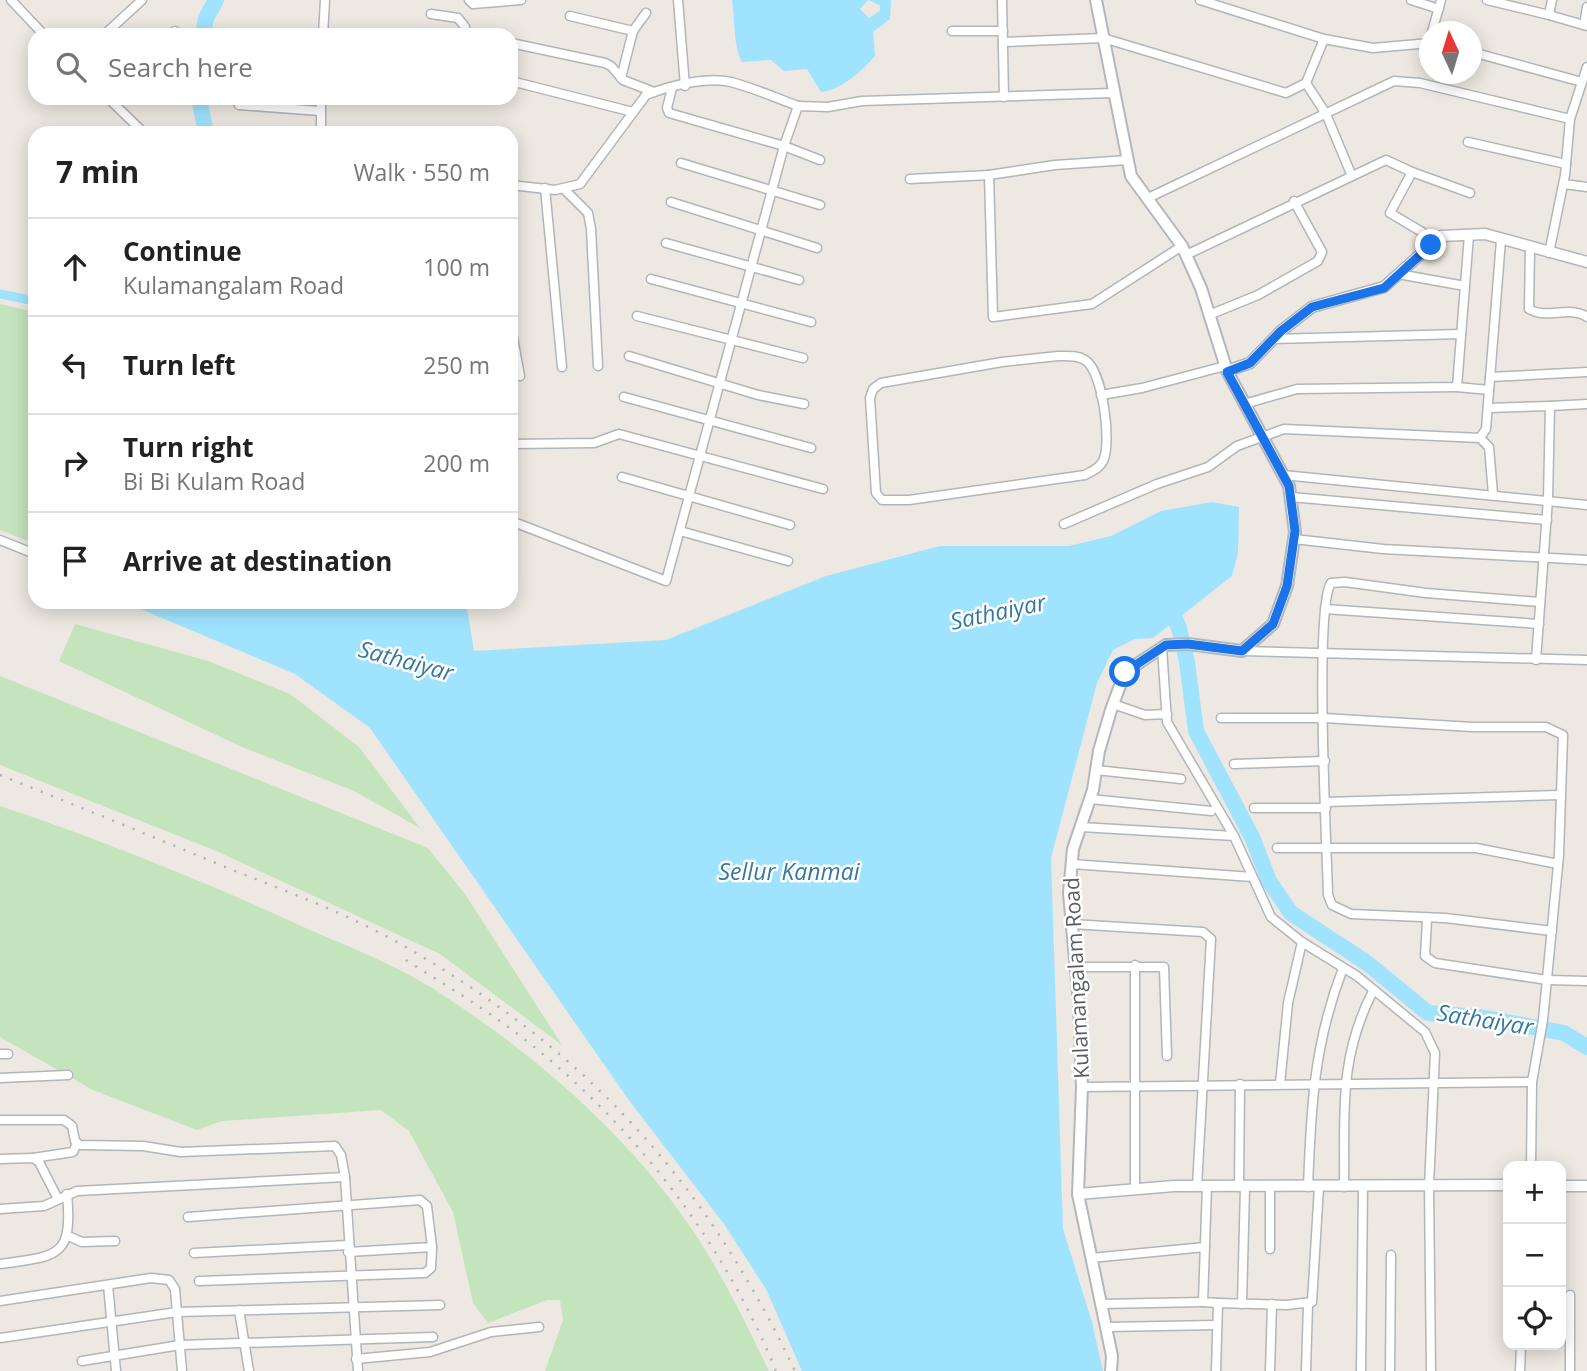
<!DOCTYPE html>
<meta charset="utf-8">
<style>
:root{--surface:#fff;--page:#f2f2f2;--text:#222;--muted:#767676;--line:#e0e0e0}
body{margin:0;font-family:"Open Sans",sans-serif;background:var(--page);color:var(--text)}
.controls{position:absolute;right:21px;bottom:21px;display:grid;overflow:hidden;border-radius:14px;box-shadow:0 4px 18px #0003}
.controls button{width:63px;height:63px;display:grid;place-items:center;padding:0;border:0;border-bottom:2px solid var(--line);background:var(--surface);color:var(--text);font:35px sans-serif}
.compass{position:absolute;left:1419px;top:21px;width:63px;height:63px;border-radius:50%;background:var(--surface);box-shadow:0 4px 18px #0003;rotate:356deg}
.stop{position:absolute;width:21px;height:21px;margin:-16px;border:5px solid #1a73e8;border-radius:50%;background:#fff}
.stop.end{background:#1a73e8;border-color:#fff;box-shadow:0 2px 7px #0008}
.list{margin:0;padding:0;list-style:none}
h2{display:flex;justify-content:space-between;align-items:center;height:91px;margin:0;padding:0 28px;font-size:30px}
h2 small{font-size:23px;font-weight:400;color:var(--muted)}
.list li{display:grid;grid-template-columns:46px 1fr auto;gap:21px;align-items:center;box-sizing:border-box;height:98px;padding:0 28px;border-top:2px solid var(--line)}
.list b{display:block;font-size:26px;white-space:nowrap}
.list p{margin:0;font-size:23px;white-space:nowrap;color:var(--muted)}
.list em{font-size:23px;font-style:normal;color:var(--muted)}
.icon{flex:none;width:38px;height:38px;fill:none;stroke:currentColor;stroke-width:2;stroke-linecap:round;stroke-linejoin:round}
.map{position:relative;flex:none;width:1587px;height:1371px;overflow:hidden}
.search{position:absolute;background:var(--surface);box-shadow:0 4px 18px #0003;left:28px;top:28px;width:490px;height:77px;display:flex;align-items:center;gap:18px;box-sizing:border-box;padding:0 24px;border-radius:21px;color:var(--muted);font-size:26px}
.panel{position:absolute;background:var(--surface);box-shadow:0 4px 18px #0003;left:28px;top:126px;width:490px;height:483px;border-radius:21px}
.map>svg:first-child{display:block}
.green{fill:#c3e4bd}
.water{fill:#9fe3fe;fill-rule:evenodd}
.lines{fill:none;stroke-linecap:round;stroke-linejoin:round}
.canal{stroke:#9fe3fe;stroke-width:9}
.river{stroke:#9fe3fe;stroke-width:16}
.minor-casing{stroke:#b2b5b9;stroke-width:11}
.tertiary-casing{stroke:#b2b5b9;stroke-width:13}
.secondary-casing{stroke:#b3b7bc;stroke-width:14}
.minor{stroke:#fff;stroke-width:8}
.tertiary{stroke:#fff;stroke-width:10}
.secondary{stroke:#fff;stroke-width:10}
.rail{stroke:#b0b1b2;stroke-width:2.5;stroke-dasharray:2 9;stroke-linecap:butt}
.route{stroke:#1a73e8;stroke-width:9}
.labels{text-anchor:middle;stroke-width:5;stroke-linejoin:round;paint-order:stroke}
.street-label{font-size:21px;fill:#5a5e62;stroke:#fff}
.water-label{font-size:23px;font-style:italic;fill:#38789e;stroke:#fff}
</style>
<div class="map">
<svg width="1587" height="1371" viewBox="0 0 1587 1371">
<rect width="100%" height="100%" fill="#ede8e1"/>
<g class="green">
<path d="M0,304L35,312V544L0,530Z"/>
<path d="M75,624L208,661L290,694L359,747L420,828L354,791L242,747L59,661Z"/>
<path d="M0,676L428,848L465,894L562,1045L440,954L214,850L0,765Z"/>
<path d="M0,806C102,840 201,880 299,925C344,945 390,962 432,988C533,1052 634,1139 699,1240C726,1282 747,1326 769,1371H545L563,1320L560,1300H547L488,1323L473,1303L453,1212L409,1131L381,1110L222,1121L197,1130L93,1090L0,1037Z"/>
</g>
<g class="water">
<path d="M732,0H891L890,19L873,32L875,56C862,71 841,90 821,92L807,69L784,71L771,60L742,62C733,46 735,19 732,0ZM868,0L880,5V11L869,18L860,9Z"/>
<path d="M1212,502L1239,507L1238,553L1232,576L1153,638L1135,639L1113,650L1097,683L1051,858L1063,1229L1092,1322L1103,1371H802L766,1289L724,1224L628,1099L370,728L295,674L124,602H466L474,651L666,640L826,576L940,546H1069L1111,536L1161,511Z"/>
</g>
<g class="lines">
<path class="canal" d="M0,294L35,301"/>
<g class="river">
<path d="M203,35L206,18L216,0"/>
<path d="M199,98L206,133"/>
<path d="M1160,608L1175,619L1179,628L1187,662L1196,731L1253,839L1269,881L1291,913L1367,963L1428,1013L1480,1017L1564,1033L1587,1047"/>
</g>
<g class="minor-casing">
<g id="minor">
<path d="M11,0L44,35"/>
<path d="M469,0L473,4L521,0"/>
<path d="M678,0L685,86"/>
<path d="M1002,0L1004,97"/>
<path d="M1200,0L1324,39L1373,48L1430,43"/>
<path d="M1411,0L1439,9"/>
<path d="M1487,0L1549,15L1552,0"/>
<path d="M431,14L458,18L465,27V35"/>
<path d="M1549,15L1587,26"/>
<path d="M570,16L633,31"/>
<path d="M1584,25L1587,7"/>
<path d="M952,31H1003"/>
<path d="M1432,32L1441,0"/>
<path d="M104,35L142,0"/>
<path d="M171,35L175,31"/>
<path d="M323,35L325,0"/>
<path d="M1003,42L1103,38L1286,93L1306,83L1324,39"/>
<path d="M511,43L605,63L611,66L623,80L654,92"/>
<path d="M1472,52L1582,82"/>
<path d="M621,78L633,31L646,13"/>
<path d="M511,81L633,112"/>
<path d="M1306,83L1326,114L1351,174"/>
<path d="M108,98L144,133"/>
<path d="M321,98V133"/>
<path d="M239,105L320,111"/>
<path d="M1570,119L1587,67"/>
<path d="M321,132L355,133"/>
<path d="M1468,142L1566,164"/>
<path d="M820,160L784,146L798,106L828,107L862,101L1113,93"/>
<path d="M1128,160L1055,165L989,175L993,317L1092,304L1182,246"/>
<path d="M681,163L820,205"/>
<path d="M1412,172L1470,193"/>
<path d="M910,179L989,175"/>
<path d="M1564,184L1587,187"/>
<path d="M511,185L555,190L580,184L646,95C669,86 707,76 731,82C754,88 776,98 798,106"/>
<path d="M545,188L562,367"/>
<path d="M565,190L588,213L591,229L598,366"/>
<path d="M1148,198L1394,81L1420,83L1570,119L1565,175L1549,253"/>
<path d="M671,202L817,248"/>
<path d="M666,243L799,280"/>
<path d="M1530,248L1529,309C1546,320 1570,305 1587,317"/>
<path d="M1186,255L1386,160L1412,172L1390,213L1422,232L1431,245"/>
<path d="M1398,274L1465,286"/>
<path d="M651,279L811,322"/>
<path d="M1209,315L1258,295L1318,261L1322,252L1294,201"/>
<path d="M637,316L803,358"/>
<path d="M511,327L520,376"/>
<path d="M1273,339L1461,334"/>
<path d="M629,356L758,395L804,404"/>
<path d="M1058,356C1067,356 1077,355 1085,360C1103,371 1112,444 1103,461C1099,469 1092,471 1085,475L909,500H882L876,493L870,398L873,389L881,383L1002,362Z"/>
<path d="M1490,377L1587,372"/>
<path d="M1457,387L1489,390"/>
<path d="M1101,395L1142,388L1225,366"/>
<path d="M624,397L811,448"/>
<path d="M1244,404L1297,389L1457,387L1469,235"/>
<path d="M1550,406L1587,404"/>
<path d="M1488,408L1550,406L1548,499L1536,660"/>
<path d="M1480,438L1489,447L1493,494"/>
<path d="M511,444L594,443L619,434L823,489"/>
<path d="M1283,475L1587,505"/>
<path d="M622,477L790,525"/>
<path d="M1291,497L1547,520"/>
<path d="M511,521L666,581L784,146L669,113L667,108L672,88"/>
<path d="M1064,524L1157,484L1208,467L1237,446L1284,429L1480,438L1486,429L1501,240"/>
<path d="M680,531L788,561"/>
<path d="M1294,539L1383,549L1587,560"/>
<path d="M0,540L35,554"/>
<path d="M1540,602L1426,593L1345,582L1331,583C1314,609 1327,849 1328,895L1332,905L1351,914L1445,918L1552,931"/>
<path d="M1325,609L1539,624"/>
<path d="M1162,648L1167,722L1234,836"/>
<path d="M1242,651L1587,660"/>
<path d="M1113,704L1145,715L1167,714"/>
<path d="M1221,718H1324L1472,727H1546L1563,735L1559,855L1543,1020L1532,1082L1531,1166"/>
<path d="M1234,764L1325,761"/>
<path d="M1096,770L1181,779"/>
<path d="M1090,799L1211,811"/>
<path d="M1326,802L1560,795"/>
<path d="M1254,808H1326"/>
<path d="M1081,827L1234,836L1271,917L1302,942L1357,976L1425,1032L1435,1053L1429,1186L1431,1371"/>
<path d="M1277,848H1476L1558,864"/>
<path d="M1072,864L1252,877"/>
<path d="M1427,920L1425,956L1435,963L1547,980L1587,981"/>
<path d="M1072,924L1203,932L1211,939L1197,1186"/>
<path d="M1076,967H1164L1167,1056"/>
<path d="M0,1054H8"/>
<path d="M0,1078L68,1075"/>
<path d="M1280,1084L1288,1003L1302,942"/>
<path d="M1082,1087L1532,1082"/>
<path d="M0,1120H64L72,1126L75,1141L80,1145L143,1146L181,1152L335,1146L341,1155L345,1177L358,1371"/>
<path d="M33,1158L73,1152L77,1143"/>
<path d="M0,1159L33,1158L39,1162L58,1199"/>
<path d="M1207,1186L1203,1302L1218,1303L1216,1371"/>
<path d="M1239,1187L1240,1084"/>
<path d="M1308,1187C1311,1106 1314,1044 1343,968"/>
<path d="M1344,1187C1345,1114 1338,1059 1373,991"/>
<path d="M1135,1189V965"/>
<path d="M0,1209L44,1206L77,1191L345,1177"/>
<path d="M188,1217L420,1200L427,1206L432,1247L348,1252"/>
<path d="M68,1236L82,1242L115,1241"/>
<path d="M1270,1249V1187"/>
<path d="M194,1253L348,1245"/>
<path d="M1091,1258L1205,1247"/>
<path d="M0,1264C58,1256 73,1258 67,1194"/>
<path d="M199,1281L425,1273L431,1268L432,1247"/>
<path d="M108,1285L116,1371"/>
<path d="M1570,1295V1371"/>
<path d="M0,1301L151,1278L169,1280L175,1289L182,1371"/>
<path d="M1218,1303L1287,1305L1312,1302L1319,1187"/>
<path d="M1101,1304L1203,1302"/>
<path d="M1242,1304L1245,1187"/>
<path d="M239,1310L249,1371"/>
<path d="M1106,1327L1217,1325"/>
<path d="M0,1338L177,1312L440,1305"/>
<path d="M356,1359L430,1352L491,1332L539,1327"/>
<path d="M82,1361L180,1345L433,1337"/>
<path d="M1270,1371L1272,1304"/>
<path d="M1306,1371L1308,1304"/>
<path d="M1361,1371L1363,1187"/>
<path d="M1390,1371L1391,1255"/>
<path d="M1520,1371L1521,1345"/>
</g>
</g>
<g class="tertiary-casing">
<g id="tertiary">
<path d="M1227,371L1250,363L1281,331L1312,307L1384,287L1441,236L1485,234L1587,262"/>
<path d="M1561,1186H1587"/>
<path d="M1078,1194L1174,1186L1508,1185"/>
</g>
</g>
<g class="secondary-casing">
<path id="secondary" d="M1096,0L1131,176L1182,246L1201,288L1227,371L1289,486L1295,532L1287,586L1273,624L1242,651L1188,644L1166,645L1125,672L1111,710L1099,751L1093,790L1073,849L1069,893L1079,1004L1082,1087L1078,1194L1112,1356L1111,1371"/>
</g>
<use href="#minor" class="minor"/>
<use href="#tertiary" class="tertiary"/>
<use href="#secondary" class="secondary"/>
<g class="rail">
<path d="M0,775C77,806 154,837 230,869C286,891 343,912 395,941C583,1047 703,1176 795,1371"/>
<path d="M406,960C437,980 469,999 500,1021C621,1108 720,1233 776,1371"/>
</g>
</g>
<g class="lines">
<path class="route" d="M1125,672L1166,645L1188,644L1242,651L1273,624L1287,586L1295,531L1289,486L1227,372L1250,363L1281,331L1312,307L1384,288L1431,245"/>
</g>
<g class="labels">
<g class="street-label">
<text transform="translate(1077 978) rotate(-93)" y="7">Kulamangalam Road</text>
</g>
<g class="water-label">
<text transform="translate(998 612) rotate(-12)" y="8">Sathaiyar</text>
<text transform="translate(406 661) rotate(15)" y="8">Sathaiyar</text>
<text x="789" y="880">Sellur Kanmai</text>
<text transform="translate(1485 1020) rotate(9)" y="8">Sathaiyar</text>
</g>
</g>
</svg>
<div class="controls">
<button>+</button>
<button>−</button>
<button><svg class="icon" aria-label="locate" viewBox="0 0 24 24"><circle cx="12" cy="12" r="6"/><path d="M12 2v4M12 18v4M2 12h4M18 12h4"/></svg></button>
</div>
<svg class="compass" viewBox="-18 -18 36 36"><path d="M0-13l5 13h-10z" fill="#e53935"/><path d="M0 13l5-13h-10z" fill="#767676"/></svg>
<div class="stop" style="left:1125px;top:672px"></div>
<div class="stop end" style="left:1431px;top:245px"></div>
<div class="search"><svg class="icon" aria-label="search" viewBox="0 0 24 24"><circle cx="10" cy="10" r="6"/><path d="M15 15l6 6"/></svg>Search here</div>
<section class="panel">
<h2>7 min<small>Walk · 550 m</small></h2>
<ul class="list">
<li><svg class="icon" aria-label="ahead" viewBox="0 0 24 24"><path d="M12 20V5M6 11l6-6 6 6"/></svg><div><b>Continue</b><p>Kulamangalam Road</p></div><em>100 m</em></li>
<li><svg class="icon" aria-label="left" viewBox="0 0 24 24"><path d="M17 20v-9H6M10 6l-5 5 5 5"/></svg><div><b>Turn left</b></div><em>250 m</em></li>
<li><svg class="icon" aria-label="right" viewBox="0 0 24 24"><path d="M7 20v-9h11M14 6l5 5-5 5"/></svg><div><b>Turn right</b><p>Bi Bi Kulam Road</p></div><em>200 m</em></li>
<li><svg class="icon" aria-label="arrive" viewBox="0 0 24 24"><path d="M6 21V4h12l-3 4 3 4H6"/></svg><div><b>Arrive at destination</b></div></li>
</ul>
</section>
</div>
